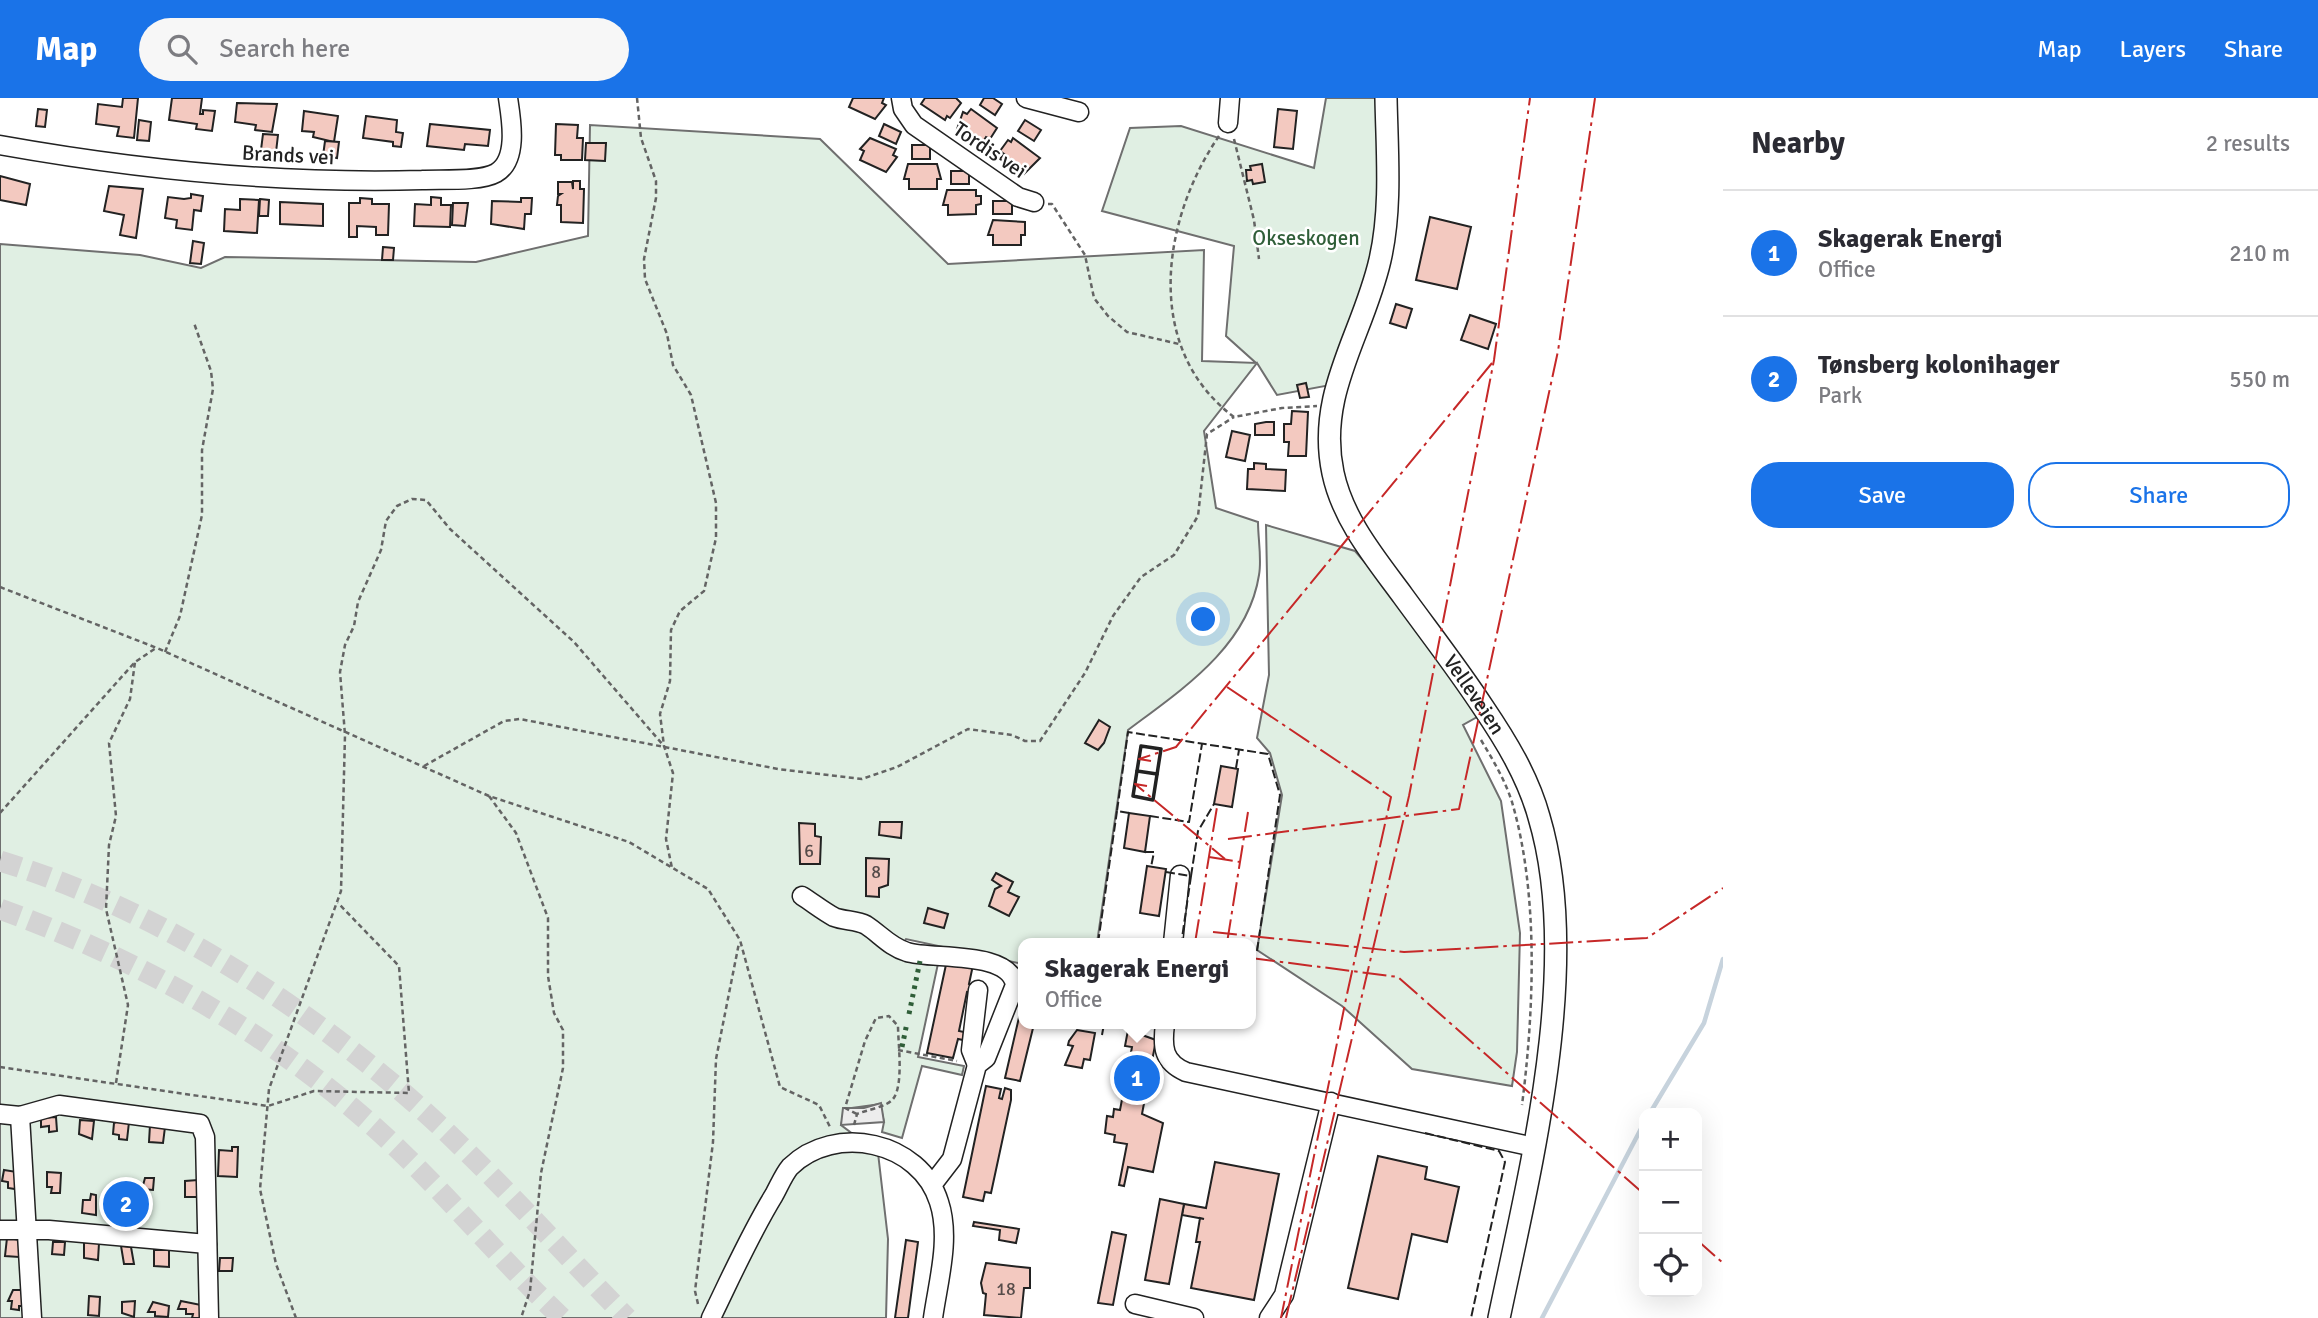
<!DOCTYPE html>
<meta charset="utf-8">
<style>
:root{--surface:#fff;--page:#f7f7f7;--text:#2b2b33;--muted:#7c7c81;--line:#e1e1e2;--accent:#1a73e8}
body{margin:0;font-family:Signika,sans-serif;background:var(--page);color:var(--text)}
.controls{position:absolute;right:21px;bottom:21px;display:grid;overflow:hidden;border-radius:14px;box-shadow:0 7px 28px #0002}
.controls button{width:63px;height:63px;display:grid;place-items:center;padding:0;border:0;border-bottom:2px solid var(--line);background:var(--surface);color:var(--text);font:35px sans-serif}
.you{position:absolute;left:1204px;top:522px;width:24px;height:24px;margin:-18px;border:5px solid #fff;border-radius:50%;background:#1a73e8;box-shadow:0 0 0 10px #1a73e833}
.badge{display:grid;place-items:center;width:46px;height:46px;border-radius:50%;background:var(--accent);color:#fff;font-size:23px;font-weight:700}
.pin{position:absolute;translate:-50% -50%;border:4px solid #fff;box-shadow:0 2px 7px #0006}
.popup{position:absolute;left:1018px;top:840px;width:238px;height:91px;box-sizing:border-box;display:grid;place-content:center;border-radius:14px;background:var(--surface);filter:drop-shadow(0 2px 5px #0005);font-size:23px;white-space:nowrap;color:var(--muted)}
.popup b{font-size:26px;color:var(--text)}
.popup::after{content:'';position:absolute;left:50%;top:100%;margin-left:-14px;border:14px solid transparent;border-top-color:var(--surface)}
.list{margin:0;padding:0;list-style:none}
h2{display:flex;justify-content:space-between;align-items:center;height:91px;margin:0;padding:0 28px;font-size:30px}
h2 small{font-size:23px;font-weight:400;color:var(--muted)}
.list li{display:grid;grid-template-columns:46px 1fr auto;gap:21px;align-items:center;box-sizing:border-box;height:126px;padding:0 28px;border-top:2px solid var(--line)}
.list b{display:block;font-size:26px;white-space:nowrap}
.list p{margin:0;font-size:23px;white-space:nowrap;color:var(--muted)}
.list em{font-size:23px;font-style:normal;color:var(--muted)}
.actions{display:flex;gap:14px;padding:21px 28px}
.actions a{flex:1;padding:16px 0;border:2px solid var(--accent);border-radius:28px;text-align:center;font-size:24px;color:var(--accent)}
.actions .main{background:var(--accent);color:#fff}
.icon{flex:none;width:38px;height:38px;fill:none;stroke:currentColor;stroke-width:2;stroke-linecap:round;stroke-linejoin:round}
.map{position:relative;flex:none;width:1723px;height:1220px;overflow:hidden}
header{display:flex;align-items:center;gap:42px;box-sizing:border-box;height:98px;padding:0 35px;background:var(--accent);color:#fff}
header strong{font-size:33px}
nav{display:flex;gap:38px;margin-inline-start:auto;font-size:24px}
.search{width:490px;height:63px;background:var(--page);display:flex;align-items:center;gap:18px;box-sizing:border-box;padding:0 24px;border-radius:38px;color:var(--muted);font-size:26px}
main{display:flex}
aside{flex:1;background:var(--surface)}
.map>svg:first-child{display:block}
.green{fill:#e0efe3;stroke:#6f6f6f;stroke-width:2}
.parking{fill:#ededed;stroke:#6f6f6f;stroke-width:2}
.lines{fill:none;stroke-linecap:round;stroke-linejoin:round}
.stream{stroke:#c7d3dd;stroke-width:4.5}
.building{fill:#f3c9c0;stroke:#222;stroke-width:2}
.major-tunnel{stroke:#d3d3d3;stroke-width:21;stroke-dasharray:21 10;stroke-linecap:butt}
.minor-casing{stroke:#222;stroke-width:21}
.major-casing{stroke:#222;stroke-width:24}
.path{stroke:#646464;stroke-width:2.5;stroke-dasharray:5 3.5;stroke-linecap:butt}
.minor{stroke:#fff;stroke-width:18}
.major{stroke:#fff;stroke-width:21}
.hedge{stroke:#2f5e38;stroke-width:5;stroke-dasharray:3.5 5;stroke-linecap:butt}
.fence{stroke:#222;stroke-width:2;stroke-dasharray:9 3.5;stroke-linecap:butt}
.wall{stroke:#222;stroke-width:3.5}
.power{stroke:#c62828;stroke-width:2;stroke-dasharray:24 5 3.5 5;stroke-linecap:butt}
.labels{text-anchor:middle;stroke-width:5;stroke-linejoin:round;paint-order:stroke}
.number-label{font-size:18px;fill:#564c4a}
.street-label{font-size:21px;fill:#222;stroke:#fff}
.park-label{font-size:21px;fill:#2f5e38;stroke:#fff}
</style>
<header>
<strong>Map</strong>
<div class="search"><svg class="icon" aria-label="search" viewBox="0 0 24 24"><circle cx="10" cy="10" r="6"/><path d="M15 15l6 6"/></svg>Search here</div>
<nav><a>Map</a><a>Layers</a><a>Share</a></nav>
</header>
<main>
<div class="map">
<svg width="1723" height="1220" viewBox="0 0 1723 1220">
<rect width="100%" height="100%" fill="#fff"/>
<g class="green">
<path d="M1326,0H1387L1386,119L1336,286L1277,297L1257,265L1204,333L1216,410L1258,424C1258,441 1262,461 1259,477C1248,549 1181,592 1128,632L1097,845H1023V866L906,841L895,858L939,861L918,959L964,968L962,977L922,968L902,1040L882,1034L884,1024L880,1006L845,1011L841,1027L878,1055L888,1141L886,1220H0V146L140,157L201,170L225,159L476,164L588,138L590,27L820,41L948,166L1204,152L1202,263L1256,265L1226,238L1234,148L1102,113L1130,30L1181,28L1314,70Z"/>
<path d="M1266,427L1355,453L1447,558L1486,614L1463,627L1501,703L1520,835L1517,954L1512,988L1412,971L1342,908L1257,852L1282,697L1270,655L1257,640L1269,577Z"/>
</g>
<path class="parking" d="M881,1005L884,1024L841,1027L843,1010H864Z"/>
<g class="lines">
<g class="stream">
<path d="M1650,1015L1704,925L1723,861"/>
<path d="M1542,1220L1644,1025"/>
</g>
</g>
<g class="building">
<path d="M123,0H138L134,40L117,38L119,29L96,26L98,6L122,9Z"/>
<path d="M172,0H202L200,16H203V12L215,13L212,33L196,31L197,26L169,22Z"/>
<path d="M853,0H884L882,5L886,7L875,21L849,9Z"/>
<path d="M925,0H956L961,5L950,20L947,18L945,22L921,6Z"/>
<path d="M984,0H993L1002,6L995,17L980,7Z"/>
<path d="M237,5L277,6L272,34L255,32L256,27L235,24Z"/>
<path d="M38,11L47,12L45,29L36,28Z"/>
<path d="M971,11L997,30L990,41L986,39L981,47L957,31L963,14L967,16Z"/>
<path d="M1278,11L1297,13L1293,51L1274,49Z"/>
<path d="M304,13L338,18L334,44L313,39L314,34L302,33Z"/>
<path d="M366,18L397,22L396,34L403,35L401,49L393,48V44L363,40Z"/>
<path d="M139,22L151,24L149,43L137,42Z"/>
<path d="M1025,22L1041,32L1034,43L1018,33Z"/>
<path d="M430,26L490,32L488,48L465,46L464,52L427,48Z"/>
<path d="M556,26L578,27L577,40H583L582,62H561V57H555Z"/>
<path d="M884,26L901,34L896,46L879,38Z"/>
<path d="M263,36L278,37L276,54L261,52Z"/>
<path d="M870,40L896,51L893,57L897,59L886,74L860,62L864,53L860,51Z"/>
<path d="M1013,40L1040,60L1024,76L1000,61L1004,56L1000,53L1008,42L1011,44Z"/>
<path d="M325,43L339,44L337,60L323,58Z"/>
<path d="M586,45H606L605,63L585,62Z"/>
<rect x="912" y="47" width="18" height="14"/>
<path d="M908,66H937L941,81H937V91H909V81H904Z"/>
<path d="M1262,66L1265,84L1253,86L1252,82L1247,83L1246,72H1251L1250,68Z"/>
<rect x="951" y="73" width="18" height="13"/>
<path d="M0,78L30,86L26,107L0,102Z"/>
<path d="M573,83H580V91H584L583,125L561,124V107H557L558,98L561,96H558V84H572L573,91Z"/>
<path d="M109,88L143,91L136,140L120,137L124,117L104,113Z"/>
<path d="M947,92H976V98H981V106L976,107V116L948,117V107H943Z"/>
<path d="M191,96L203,98L201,113L194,112L192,132L176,130L177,122L165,120L168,99L184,101L191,100Z"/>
<path d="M431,99L441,100V107H451L450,129L414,128L415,106L431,107Z"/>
<path d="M360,100L372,101V106H389L388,137H376V129L357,128V139H349V105H360Z"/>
<path d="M521,100H532L531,116H525L524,131L491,126L492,103L521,104Z"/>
<path d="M240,101L259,102L257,135L224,133L225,111L240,112Z"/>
<path d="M260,101L269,102L268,118H259Z"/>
<rect x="993" y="103" width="19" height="13"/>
<path d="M280,104L323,106V128L280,126Z"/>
<path d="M453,105H468L465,128L452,127Z"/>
<path d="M1430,119L1471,129L1457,191L1416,182Z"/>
<path d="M993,122L1025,124V137H1021V147H993V137H988Z"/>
<path d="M193,143L204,145L201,166L190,165Z"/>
<path d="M383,149L394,150L393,162H382Z"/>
<path d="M1396,206L1412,211L1406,230L1390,225Z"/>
<path d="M1470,217L1496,226L1488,251L1461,242Z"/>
<path d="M1306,285L1309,299L1300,300L1297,287Z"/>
<path d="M1292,313L1308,314L1306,358H1288L1289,344H1284V326H1291Z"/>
<path d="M1266,324H1274V337H1255V326Z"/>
<path d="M1232,333L1250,337L1245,363L1226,359Z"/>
<path d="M1254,365L1266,366V371L1286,372L1285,393L1247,391L1248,371H1254Z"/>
<path d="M1099,622L1110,629L1104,645L1098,652L1085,645Z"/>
<path d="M1221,668L1238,671L1232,709L1214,706Z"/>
<path d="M1129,715L1150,718L1145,754L1124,750Z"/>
<path d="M880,724H902L901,740L879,737Z"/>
<path d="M799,725L815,726V738L821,739L820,766H800Z"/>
<path d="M866,760L889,761L888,787L879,790V799L866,798Z"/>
<path d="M1147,768L1166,771L1159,818L1140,815Z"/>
<path d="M996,775L1013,784L1008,794L1019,799L1009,818L989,808L995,791L1001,788L992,782Z"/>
<path d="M928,810L948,816L944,830L924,825Z"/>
<path d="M947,862L973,867L969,886L974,887L973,895L967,894L959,933L964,934L963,942L958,941L953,960L927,955Z"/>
<path d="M1020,915L1023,916V926H1034L1020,983L1005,980Z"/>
<path d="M1077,932L1095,935L1090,962L1084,961L1082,970L1065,967L1073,948L1068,947L1069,943Z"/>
<path d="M1128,932L1156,942L1142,1016L1163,1025L1153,1074L1128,1069L1124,1088L1119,1087L1127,1046L1114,1044L1115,1037L1105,1035L1107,1018L1113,1019L1114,1011L1120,1012L1132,949L1125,948Z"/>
<path d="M986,988L1001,991L999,1000L1002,1001L1005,990L1011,992V1002L991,1095L985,1094L983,1103L963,1099Z"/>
<path d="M56,1019L57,1033L49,1034V1028L41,1029V1020Z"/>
<path d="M80,1022L94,1023L92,1041L79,1036Z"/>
<path d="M118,1023L129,1024L127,1042L119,1041V1037L113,1036L114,1025Z"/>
<path d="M150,1027L165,1029L163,1045L149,1044Z"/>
<path d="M232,1049H238L237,1079L218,1078L219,1052L232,1053Z"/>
<path d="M1378,1058L1427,1069L1425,1081L1459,1089L1447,1144L1412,1136L1398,1201L1348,1190Z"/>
<path d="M1215,1064L1279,1076L1254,1202L1191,1190L1200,1144H1196L1200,1120L1204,1121L1182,1117L1184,1106L1206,1110Z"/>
<path d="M4,1072L17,1074L15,1091L8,1090V1084L2,1083Z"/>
<path d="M47,1074L61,1075L60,1095H51L52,1089H47Z"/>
<path d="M145,1080H154L153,1092L142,1091Z"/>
<path d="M198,1082V1099H185V1083Z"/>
<path d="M91,1096L96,1097V1117L82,1115L83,1102H90Z"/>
<path d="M1160,1101L1184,1106L1169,1186L1145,1182Z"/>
<path d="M974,1124L1019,1131L1016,1145L999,1142L1000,1132L973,1128Z"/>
<path d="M1112,1134L1126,1137L1113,1207L1098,1205Z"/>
<path d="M7,1140L21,1142L19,1159L5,1158Z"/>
<path d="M906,1142L918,1144L908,1220H895Z"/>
<path d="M53,1144H65L64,1157L52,1156Z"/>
<path d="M84,1144L99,1145L98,1162L84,1160Z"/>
<path d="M121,1148L131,1149L134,1166H124Z"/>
<path d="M154,1152H169V1169L154,1168Z"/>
<path d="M220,1160H233L232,1173H219Z"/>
<path d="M986,1165L1030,1170V1190H1024L1021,1220L984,1217L986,1196L983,1195L981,1185Z"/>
<path d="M13,1192H22V1197H25L24,1208H19V1212L11,1211L12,1203H8Z"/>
<path d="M89,1198L100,1199L99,1218L88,1217Z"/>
<path d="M135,1203L134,1219L122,1215V1204Z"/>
<path d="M181,1203L201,1207L200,1220H192L193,1216H186V1211H178Z"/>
<path d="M153,1204L169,1208L168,1219L155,1218V1214H148Z"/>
</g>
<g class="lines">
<g class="major-tunnel">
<path d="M0,763C140,806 269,884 382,977C470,1049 547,1138 627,1220"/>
<path d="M0,811C148,865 286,943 400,1053C456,1107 506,1167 562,1220"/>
</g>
<g class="minor-casing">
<g id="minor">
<path d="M901,0L903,11L914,27L1018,99L1034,104"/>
<path d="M1026,0L1079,14"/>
<path d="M1228,25L1230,0"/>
<path d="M0,47C140,72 280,86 422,82C441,81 480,84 496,75C519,62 511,20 508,0"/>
<path d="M802,798C813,805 823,813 834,819C844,823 857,822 866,827C880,836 890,849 907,854C931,862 1010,852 1015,887L986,960L977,967L952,1061L932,1087"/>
<path d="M1173,845L1180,777"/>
<path d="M1165,926C1162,949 1163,964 1186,974L1534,1049"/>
<path d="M977,967L971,952L978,892"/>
<path d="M0,1016L20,1018L59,1007L200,1026L205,1039L209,1220"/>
<path d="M20,1018L32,1220"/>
<path d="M0,1132H49L207,1146"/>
<path d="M1135,1206L1194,1220"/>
<path d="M711,1220C731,1179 750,1136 774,1097C779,1088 784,1076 790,1069C835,1025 920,1043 939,1104C951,1140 938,1184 933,1220"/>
<path d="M1269,1220L1284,1197L1331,1004"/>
</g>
</g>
<g class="major-casing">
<g id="major">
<path id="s1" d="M1386,0C1387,53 1392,110 1380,162C1363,237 1316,295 1333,375C1343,422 1375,460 1403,498C1430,535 1458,571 1483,609C1506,643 1528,679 1539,719C1583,866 1530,1072 1499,1220"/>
</g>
</g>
<g class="path">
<path d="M637,0L641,40L656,83V100L644,161L645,181L667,236L673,267L691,297L716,405V440L704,493L680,513L671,532L670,583L660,616L664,648L673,675L666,741L672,770"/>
<path d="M1219,38C1161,122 1143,251 1234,319L1282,310L1317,308"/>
<path d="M1234,41L1254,122L1259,161"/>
<path d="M1048,106H1052L1085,157L1094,200L1108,218L1127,234L1179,246"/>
<path d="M0,489L157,550L489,698L629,744L708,791L740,842L780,989L819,1007L831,1031"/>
<path d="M165,554L180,518L202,417V352L213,291L211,273L194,225"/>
<path d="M1481,642C1493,662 1505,682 1512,704C1539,796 1534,913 1522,1007"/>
<path d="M424,668L504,623L520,621L778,671L862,681L897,669L968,631L1012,637L1025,643H1040L1085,575L1113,518L1141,479L1174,457L1198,418L1207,336L1234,319"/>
<path d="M489,698L516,735L548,820V878L554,915L563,932V970L541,1075L530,1193L521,1220"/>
<path d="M0,715L135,564L156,550"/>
<path d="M898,952L957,963"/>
<path d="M0,969L268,1008L314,993L409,995L399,868L338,805"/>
<path d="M116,985L128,907L106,811L109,747L116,718L109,645L130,601L135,564"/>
<path d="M854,1027L857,1016C866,1012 887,1009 893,1001C904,987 898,945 898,928L889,918L876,920L865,943L845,1010L857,1016"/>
<path d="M698,1206L695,1193L713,1044L716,961L739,845"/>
<path d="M296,1220L276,1166L260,1091L269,991L341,793L345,637L340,574L345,547L354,528L358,504L381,452L386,423L397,408L412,401L426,402L450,431L574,544L664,648"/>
</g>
<use href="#minor" class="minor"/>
<use href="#major" class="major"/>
<g class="hedge">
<path d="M909,916L920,863"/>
<path d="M902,949L907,925"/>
</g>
<g class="fence">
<path d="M1236,670L1239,652"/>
<path d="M1129,715L1117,713L1128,634L1268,656L1280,697L1257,853L1251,861"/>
<path d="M1150,718L1189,724L1202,646"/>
<path d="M1145,754H1154L1151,769"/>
<path d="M1166,774L1191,778L1182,840"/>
<path d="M1191,778L1198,733L1214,706"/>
<path d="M1098,845L1117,713"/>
<path d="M1102,937L1104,926"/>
<path d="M1425,1035L1499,1053L1505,1064L1471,1220"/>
</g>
<g class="wall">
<path d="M1141,648L1161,651L1153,702L1133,698Z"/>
<path d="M1137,673L1157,676"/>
</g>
<g class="power">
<path d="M1227,589L1391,699L1347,896L1281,1220"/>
<path d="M1151,663L1139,661L1176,649L1492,265"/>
<path d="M1147,688L1135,686L1225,761"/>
<path d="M1228,741L1459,711L1558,253L1595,0"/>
<path d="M1209,759L1240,764"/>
<path d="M1213,834L1404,854L1647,840L1723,790"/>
<path d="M1195,845L1217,709"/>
<path d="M1227,845L1248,714"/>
<path d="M1251,860L1398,879L1644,1096"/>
<path d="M1697,1142L1723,1165"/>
<path d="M1286,1220L1409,698L1494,262L1530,0"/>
</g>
</g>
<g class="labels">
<g class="number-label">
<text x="809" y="759">6</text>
<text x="876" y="780">8</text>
<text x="1006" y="1197">18</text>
</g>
<g class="street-label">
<text transform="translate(990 52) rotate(34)" y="7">Tordis vei</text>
<text transform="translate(288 57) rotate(3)" y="7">Brands vei</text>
<text dy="7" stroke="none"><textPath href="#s1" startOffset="648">Velleveien</textPath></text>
</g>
<g class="park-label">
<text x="1306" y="147">Okseskogen</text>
</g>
</g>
</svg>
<div class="controls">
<button>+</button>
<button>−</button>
<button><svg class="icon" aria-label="locate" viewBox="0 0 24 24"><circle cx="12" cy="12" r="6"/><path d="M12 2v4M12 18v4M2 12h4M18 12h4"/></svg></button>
</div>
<div class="you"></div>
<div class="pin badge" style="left:1137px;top:980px">1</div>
<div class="popup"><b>Skagerak Energi</b>Office</div>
<div class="pin badge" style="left:126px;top:1106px">2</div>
</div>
<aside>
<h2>Nearby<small>2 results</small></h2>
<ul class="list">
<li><span class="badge">1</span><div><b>Skagerak Energi</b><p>Office</p></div><em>210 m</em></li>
<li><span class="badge">2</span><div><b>Tønsberg kolonihager</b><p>Park</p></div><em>550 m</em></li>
</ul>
<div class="actions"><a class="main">Save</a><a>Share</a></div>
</aside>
</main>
